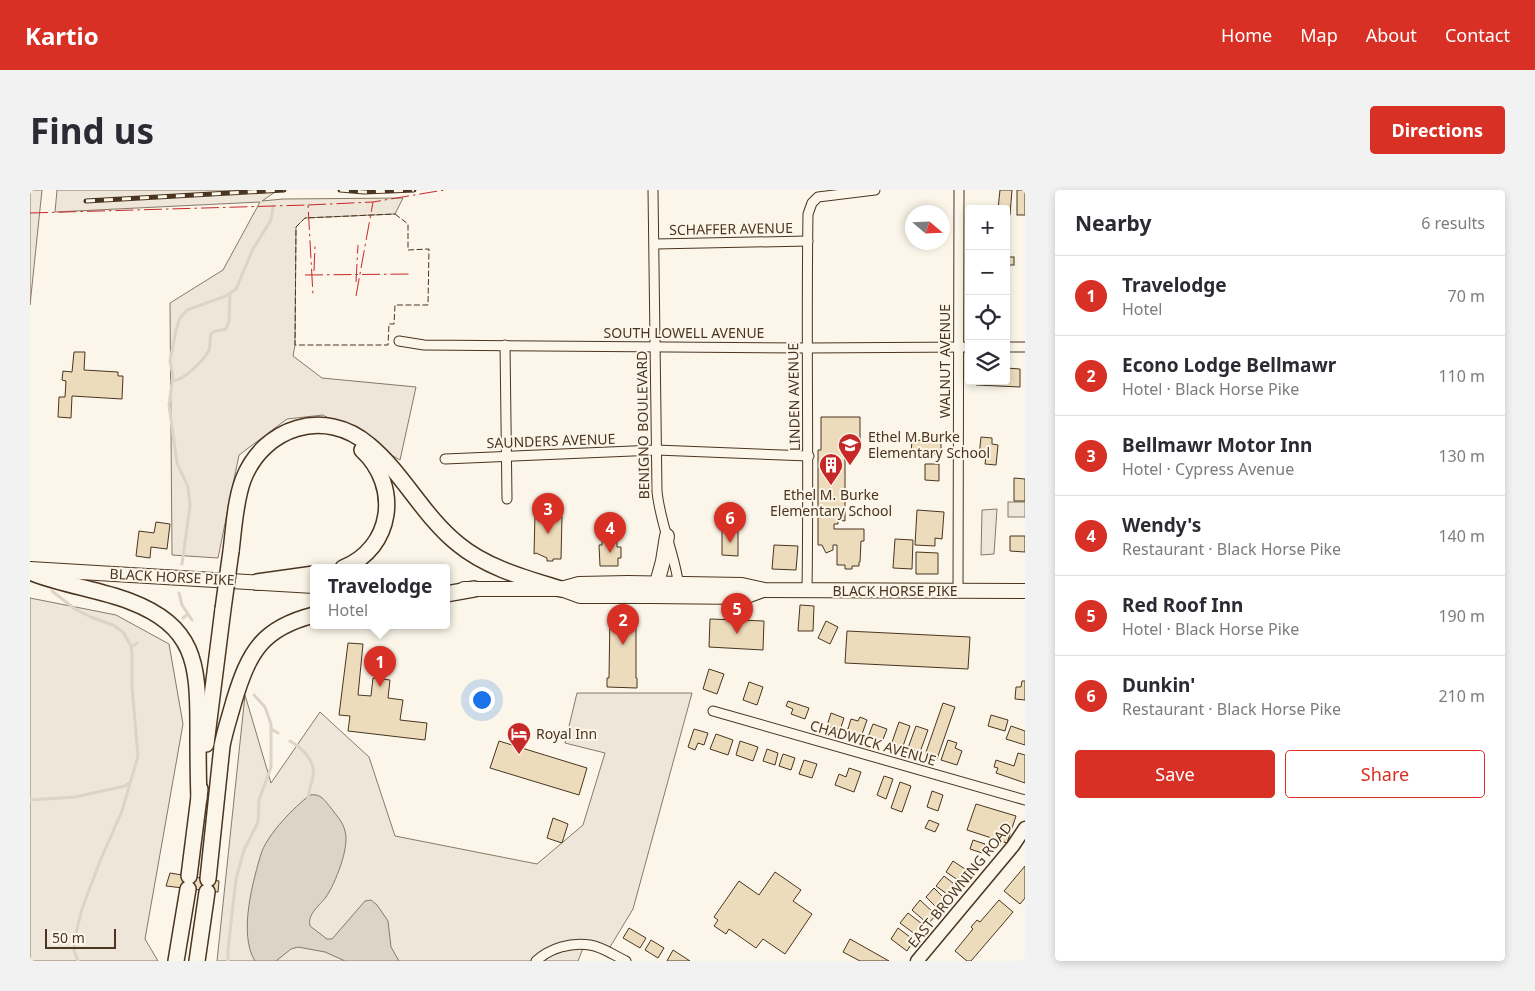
<!DOCTYPE html>
<meta charset="utf-8">
<style>
:root{--surface:#fff;--page:#f2f2f3;--text:#2b2b33;--muted:#7c7c81;--line:#e1e1e2;--accent:#d93025}
body{margin:0;font-family:"Noto Sans",sans-serif;background:var(--page);color:var(--text)}
.controls{position:absolute;right:15px;top:15px;display:grid;overflow:hidden;border-radius:5px;box-shadow:0 2px 8px #0003}
.controls button{width:45px;height:45px;display:grid;place-items:center;padding:0;border:0;border-bottom:1px solid var(--line);background:var(--surface);color:var(--text);font:25px sans-serif}
.compass{position:absolute;left:875px;top:15px;width:45px;height:45px;border-radius:50%;background:var(--surface);box-shadow:0 2px 8px #0003;rotate:109deg}
.scale{position:absolute;left:15px;bottom:12px;width:71px;box-sizing:border-box;padding-left:5px;border:2px solid #4a3520;border-top:0;font-size:14px;line-height:18px;white-space:nowrap;color:#4a3520;-webkit-text-stroke:4px #fbf6e9;paint-order:stroke}
.you{position:absolute;left:451px;top:509px;width:18px;height:18px;margin:-12px;border:4px solid #fff;border-radius:50%;background:#1a73e8;box-shadow:0 0 0 8px #1a73e833}
.badge{display:grid;place-items:center;width:32px;height:32px;border-radius:50%;background:var(--accent);color:#fff;font-size:16px;font-weight:700}
.pin{position:absolute;translate:-50% -41px;filter:drop-shadow(0 1px 2px #0008)}
.pin::after{content:'';position:absolute;top:26px;width:18px;height:15px;background:inherit;clip-path:polygon(0 0,100% 0,50% 100%)}
.popup{position:absolute;left:280px;top:374px;width:140px;height:65px;box-sizing:border-box;display:grid;place-content:center;border-radius:5px;background:var(--surface);filter:drop-shadow(0 1px 4px #0005);font-size:16px;white-space:nowrap;color:var(--muted)}
.popup b{font-size:19px;color:var(--text)}
.popup::after{content:'';position:absolute;left:50%;top:100%;margin-left:-10px;border:10px solid transparent;border-top-color:var(--surface)}
.list{margin:0;padding:0;list-style:none}
h2{display:flex;justify-content:space-between;align-items:center;height:65px;margin:0;padding:0 20px;font-size:21px}
h2 small{font-size:16px;font-weight:400;color:var(--muted)}
.list li{display:grid;grid-template-columns:32px 1fr auto;gap:15px;align-items:center;box-sizing:border-box;height:80px;padding:0 20px;border-top:1px solid var(--line)}
.list b{display:block;font-size:19px;white-space:nowrap}
.list p{margin:0;font-size:16px;white-space:nowrap;color:var(--muted)}
.list em{font-size:16px;font-style:normal;color:var(--muted)}
.actions{display:flex;gap:10px;padding:15px 20px}
.actions a{flex:1;padding:11px 0;border:1px solid var(--accent);border-radius:5px;text-align:center;font-size:18px;color:var(--accent)}
.actions .main{background:var(--accent);color:#fff}
.icon{flex:none;width:28px;height:28px;fill:none;stroke:currentColor;stroke-width:2;stroke-linecap:round;stroke-linejoin:round}
.map{position:relative;flex:none;width:995px;height:771px;overflow:hidden;border-radius:5px}
header{display:flex;align-items:center;gap:30px;box-sizing:border-box;height:70px;padding:0 25px;background:var(--accent);color:#fff}
header strong{font-size:24px}
nav{display:flex;gap:28px;margin-inline-start:auto;font-size:18px}
.intro{display:flex;align-items:center;justify-content:space-between;box-sizing:border-box;height:120px;padding:0 30px}
h1{margin:0;font-size:35px}
.button{padding:12px 22px;border-radius:5px;background:var(--accent);color:#fff;font-size:18px;font-weight:700}
main{display:flex;gap:30px;padding:0 30px}
aside{flex:1;background:var(--surface);border-radius:5px;box-shadow:0 2px 8px #0003}
.map>svg:first-child{display:block}
.green{fill:#ede6d9;stroke:#887966}
.parking{fill:#ede7d9;stroke:#887966}
.water{fill:#dcd4c6;stroke:#887966}
.lines{fill:none;stroke-linecap:round;stroke-linejoin:round}
.stream{stroke:#dcd4c6;stroke-width:3}
.building{fill:#ecdcbc;stroke:#4a3520}
.minor-casing{stroke:#4a3520;stroke-width:11}
.secondary-casing{stroke:#4a3520;stroke-width:15}
.primary-casing{stroke:#4a3520;stroke-width:16}
.motorway-casing{stroke:#4a3520;stroke-width:18}
.minor{stroke:#fbf6e9;stroke-width:9}
.secondary{stroke:#fbf6e9;stroke-width:12}
.primary{stroke:#fbf6e9;stroke-width:14}
.motorway{stroke:#fbf6e9;stroke-width:15}
.rail-casing{stroke:#4a3520;stroke-width:5}
.rail{stroke:#fbf6e9;stroke-width:3;stroke-dasharray:9;stroke-linecap:butt}
.motorway-bridge-casing{stroke:#4a3520;stroke-width:18;stroke-linecap:butt}
.motorway-bridge{stroke:#fbf6e9;stroke-width:15}
.fence{stroke:#4a3520;stroke-width:1;stroke-dasharray:6 2.5;stroke-linecap:butt}
.power{stroke:#c62828;stroke-width:1;stroke-dasharray:18 4 2.5 4;stroke-linecap:butt}
.labels{text-anchor:middle;stroke-width:4;stroke-linejoin:round;paint-order:stroke}
.street-label{font-size:14px;fill:#4a3520;stroke:#fbf6e9}
.poi-label{font-size:14px;fill:#4a3520;stroke:#fbf6e9;text-anchor:start}
</style>
<header>
<strong>Kartio</strong>
<nav><a>Home</a><a>Map</a><a>About</a><a>Contact</a></nav>
</header>
<div class="intro"><h1>Find us</h1><a class="button">Directions</a></div>
<main>
<div class="map">
<svg width="995" height="771" viewBox="0 0 995 771">
<rect width="100%" height="100%" fill="#fbf6e9"/>
<g class="green">
<path d="M0,0H12L0,115Z"/>
<path d="M27,0H248L232,11L253,9L373,8L365,24L275,28L266,37L265,155L263,166L292,188L386,197L370,270L293,225L257,229L209,265L188,368L142,365L140,113L193,80L230,12L25,22Z"/>
<path d="M0,408L86,425L139,454L153,534L115,749L128,771H0Z"/>
<path d="M547,503H662L603,719L577,762L555,753L548,771H187L215,505L241,593L290,522L339,567L365,646L507,674L553,635L575,563L535,553Z"/>
</g>
<g class="parking">
<rect x="978" y="312" width="17" height="15"/>
<path d="M967,319L964,364L951,365L952,320Z"/>
</g>
<path class="water" d="M280,605C291,603 295,611 301,618C306,625 313,632 315,641C320,657 305,694 296,707C290,715 277,724 280,736L297,749H302L335,711L341,710L347,715L358,731L361,757L369,771H315L295,762L268,757L261,759L246,771H225C208,744 223,690 232,661C240,642 263,618 280,605Z"/>
<g class="lines">
<g class="stream">
<path d="M142,191C155,190 173,171 179,160C181,155 179,149 181,144C184,139 191,141 196,139L199,131L200,105"/>
<path d="M152,374L160,316L158,297L147,273L139,215L143,186L140,171L146,140L150,128L157,120L196,106L206,99L223,59L241,30L243,16"/>
<path d="M22,401L45,419L61,427L83,435L93,442L101,456L102,463V497L108,566L92,621L70,671L52,719L45,747L44,760L48,771"/>
<path d="M149,403L152,415L162,430"/>
<path d="M153,428L158,424"/>
<path d="M101,457L107,453"/>
<path d="M241,539L248,543"/>
<path d="M260,551C272,558 286,571 283,586C282,594 278,601 278,610"/>
<path d="M0,610L45,607L95,596L99,593"/>
<path d="M198,771V759L206,689L214,660L228,632L229,610L241,577V534L235,517L224,505"/>
</g>
</g>
<g class="building">
<path d="M970,0H982L980,25H976V19H968Z"/>
<rect x="987" y="0" width="8" height="25"/>
<rect x="976" y="67" width="8" height="8"/>
<path d="M44,162H55L54,180L88,182V186H93L92,209L42,206L41,228L28,227L29,207H35L36,191L32,190L33,181L42,182Z"/>
<path d="M976,178L990,179V197L946,195V191H976Z"/>
<path d="M791,227H830V257H817V262H815V331L808,330V334H804V339H834V351H831L830,372H829V376H822V379H815V375H807V355H803V360L796,363L792,355H788V260H791Z"/>
<path d="M951,247L962,248V254L968,255L966,275L955,274L956,267L949,266Z"/>
<path d="M882,250L911,251V264L881,263Z"/>
<path d="M895,274H909V291L895,290Z"/>
<path d="M984,288L995,289V311H984Z"/>
<path d="M887,320L914,322L912,349L905,348V356L885,355Z"/>
<path d="M505,325L532,326L531,369H523V371H517V368L506,363L504,364Z"/>
<path d="M126,332L140,334L137,359L121,357L120,368L106,366L109,341L124,343Z"/>
<path d="M692,339H708V366L692,365Z"/>
<path d="M980,346H995V362L980,361Z"/>
<path d="M572,347H587V357H591V368H588V376H570L569,355H572Z"/>
<path d="M865,349L883,350L882,379L863,378Z"/>
<path d="M744,355L768,356L766,380L742,379Z"/>
<path d="M886,362L908,363V384H886Z"/>
<path d="M770,415L784,416L783,441H768Z"/>
<path d="M580,423H606V488H607V498L577,497V488H579Z"/>
<path d="M680,429L734,431L733,460L679,457Z"/>
<path d="M796,431L808,437L800,454L788,448Z"/>
<path d="M817,441L940,447L938,479L815,473Z"/>
<path d="M318,453L333,454L328,505L341,506L343,488L360,490L358,508L373,510L370,530L397,533L395,550L318,541L320,526L309,525Z"/>
<path d="M679,479L694,484L687,504L673,499Z"/>
<path d="M992,491H995V510L985,509L986,497H991Z"/>
<path d="M719,492L733,497L727,515L713,510Z"/>
<path d="M758,511L779,518L775,529L761,524L763,519L756,516Z"/>
<path d="M913,513L925,517L907,569L895,565Z"/>
<path d="M801,523L814,528L810,540L797,536Z"/>
<path d="M961,525L978,530L975,541L958,536Z"/>
<path d="M830,527L837,530L831,547L817,542L821,529L828,531Z"/>
<path d="M869,532L880,536L872,559L861,555Z"/>
<path d="M843,534L857,539L852,552L838,547Z"/>
<path d="M886,536L898,540L890,562L878,558Z"/>
<path d="M981,536L995,541V555L976,549Z"/>
<path d="M664,539L678,543L674,555L668,553L665,560L658,557Z"/>
<path d="M686,544L703,550L698,565L680,559Z"/>
<path d="M918,550L927,553L925,558L932,561L927,575L911,570Z"/>
<path d="M469,551L557,578L549,605L460,578Z"/>
<path d="M710,551L728,557L723,571L706,565Z"/>
<path d="M737,559L748,563L745,575L733,571Z"/>
<path d="M988,563L995,565V593L966,583L968,578L964,577L966,570L984,576Z"/>
<path d="M753,564L765,568L761,580L749,576Z"/>
<path d="M774,570L787,574L782,588L769,584Z"/>
<path d="M819,578L831,582L824,602L805,595L809,584L816,587Z"/>
<path d="M854,586L863,589L856,609L847,605Z"/>
<path d="M870,592L881,596L872,622L861,618Z"/>
<path d="M902,601L913,605L908,621L897,617Z"/>
<path d="M946,614L986,626L977,653L937,640Z"/>
<path d="M523,628L538,634L532,653L517,648Z"/>
<path d="M899,630L909,634L905,642L895,638Z"/>
<path d="M943,650L955,654L952,663L940,659Z"/>
<path d="M923,671L941,683L934,694L916,682Z"/>
<path d="M995,676V708L990,714L974,701Z"/>
<path d="M745,682L771,700L763,711L782,724L755,764L733,749L726,758L699,739L696,744L684,736L688,730L684,727L709,691L729,705Z"/>
<path d="M140,683L189,691L188,702L136,696Z"/>
<path d="M914,686L928,697L921,707L906,696Z"/>
<path d="M904,698L918,712L910,721L896,707Z"/>
<path d="M890,710L906,725L898,734L882,720Z"/>
<path d="M969,710L983,722L941,771H937L925,761L943,739L941,737L947,730L950,732Z"/>
<path d="M878,723L896,737L889,747L870,733Z"/>
<path d="M599,738L616,748L610,758L593,748Z"/>
<path d="M868,738L884,750L877,761L861,749Z"/>
<path d="M820,749L859,771H830L813,762Z"/>
<path d="M621,750L634,758L628,768L615,760Z"/>
<path d="M643,760L660,771H637Z"/>
</g>
<g class="lines">
<g class="minor-casing">
<g id="minor">
<path d="M623,0L627,301C630,334 645,364 649,397"/>
<path d="M625,54L778,51"/>
<path d="M369,151L394,155L777,158L939,157"/>
<path d="M475,155L477,309"/>
<path d="M976,157H995"/>
<path d="M415,269L626,260L779,266"/>
<path d="M777,400C779,275 776,149 778,24L782,13L788,7L845,0"/>
<path d="M928,401L929,0"/>
<path d="M683,521L995,610"/>
<path d="M506,771C520,758 541,752 560,755C573,757 585,766 596,771"/>
</g>
</g>
<g class="secondary-casing">
<path id="secondary" d="M887,771L983,656L995,638"/>
</g>
<g class="primary-casing">
<g id="primary">
<path d="M0,379L284,396"/>
<path d="M627,393L633,371L637,346"/>
<path d="M434,399H531L549,394L598,393L712,395L734,400L995,401"/>
<path d="M531,399L550,406H620L714,407L733,400"/>
</g>
</g>
<g class="motorway-casing">
<g id="motorway">
<path d="M201,361C204,338 205,312 213,290C233,237 295,217 339,255C373,283 393,326 428,354C457,378 495,388 531,399"/>
<path d="M313,378C363,358 371,296 332,260"/>
<path d="M0,382C32,395 67,399 99,411C165,436 168,473 168,536C168,561 168,585 169,609"/>
<path d="M227,392L284,384"/>
<path d="M416,404L444,399"/>
<path d="M176,554L193,419"/>
<path d="M159,686L170,599"/>
<path d="M178,689L192,556C195,540 200,526 204,511C219,462 232,438 284,425"/>
<path d="M146,771L158,699"/>
<path d="M167,771L177,702"/>
</g>
</g>
<use href="#minor" class="minor"/>
<use href="#secondary" class="secondary"/>
<use href="#primary" class="primary"/>
<use href="#motorway" class="motorway"/>
<g class="rail-casing">
<g id="rail">
<path d="M310,0L334,2L384,0"/>
<path d="M56,11L254,0"/>
</g>
</g>
<use href="#rail" class="rail"/>
<g class="motorway-bridge-casing">
<path id="motorway-bridge" d="M193,419L201,361"/>
</g>
<use href="#motorway-bridge" class="motorway-bridge"/>
<path class="fence" d="M365,24L378,34V60L399,59L398,115H365L364,134H359L358,155H265L266,37L275,28Z"/>
<g class="power">
<path d="M278,15L343,12"/>
<path d="M0,23L278,15L283,105"/>
<path d="M284,81L285,56"/>
<path d="M275,85L382,84"/>
<path d="M326,92L328,55"/>
<path d="M326,106L343,12L414,0"/>
</g>
</g>
<defs>
<g id="school-pin" transform="scale(1.25)"><path d="M0 17L-7.5 6A9.5 9.5 0 1 1 7.5 6Z" fill="#c62828" stroke="#fbf6e9"/><path d="M0-5L7-2L0 1L-7-2ZM-4 1L0 2.5L4 1V4Q0 6-4 4Z" fill="#fff"/></g>
<g id="building-pin" transform="scale(1.25)"><path d="M0 17L-7.5 6A9.5 9.5 0 1 1 7.5 6Z" fill="#c62828" stroke="#fbf6e9"/><path d="M-4-6H4V6H1V3H-1V6H-4ZM-2.5-4.3h1.7v1.8h-1.7ZM.8-4.3h1.7v1.8H.8ZM-2.5-1h1.7V.8h-1.7ZM.8-1h1.7V.8H.8Z" fill="#fff"/></g>
<g id="hotel-pin" transform="scale(1.25)"><path d="M0 17L-7.5 6A9.5 9.5 0 1 1 7.5 6Z" fill="#c62828" stroke="#fbf6e9"/><path d="M-6-4.5h1.5V1H6V5H4.5V3h-9V5H-6ZM-4 0a1.8 1.8 0 1 1 3.6 0ZM.5 0V-2.5h3Q6-2.5 6 0Z" fill="#fff"/></g>
</defs>
<g fill-rule="evenodd">
<use href="#school-pin" x="820" y="255"/>
<use href="#building-pin" x="801" y="275"/>
<use href="#hotel-pin" x="489" y="544"/>
</g>
<g class="labels">
<g class="street-label">
<text transform="translate(701 39) rotate(-1)" y="5">SCHAFFER AVENUE</text>
<text x="654" y="148">SOUTH LOWELL AVENUE</text>
<text transform="translate(915 171) rotate(-90)" y="5">WALNUT AVENUE</text>
<text transform="translate(764 207) rotate(-91)" y="5">LINDEN AVENUE</text>
<text transform="translate(613 235) rotate(-91)" y="5">BENIGNO BOULEVARD</text>
<text transform="translate(521 251) rotate(-2)" y="5">SAUNDERS AVENUE</text>
<text transform="translate(142 387) rotate(3)" y="5">BLACK HORSE PIKE</text>
<text x="865" y="406">BLACK HORSE PIKE</text>
<text transform="translate(843 553) rotate(16)" y="5">CHADWICK AVENUE</text>
<text transform="translate(930 695) rotate(-51)" y="5">EAST BROWNING ROAD</text>
</g>
<g class="poi-label">
<text x="838" y="252">Ethel M Burke<tspan x="838" dy="16">Elementary School</tspan></text>
<text x="801" y="310" text-anchor="middle">Ethel M. Burke<tspan x="801" dy="16">Elementary School</tspan></text>
<text x="506" y="549">Royal Inn</text>
</g>
</g>
</svg>
<div class="controls">
<button>+</button>
<button>−</button>
<button><svg class="icon" aria-label="locate" viewBox="0 0 24 24"><circle cx="12" cy="12" r="6"/><path d="M12 2v4M12 18v4M2 12h4M18 12h4"/></svg></button>
<button><svg class="icon" aria-label="layers" viewBox="0 0 24 24"><path d="M12 4l9 5-9 5-9-5zM3 14l9 5 9-5"/></svg></button>
</div>
<svg class="compass" viewBox="-18 -18 36 36"><path d="M0-13l5 13h-10z" fill="#e53935"/><path d="M0 13l5-13h-10z" fill="#7c7c81"/></svg>
<div class="scale">50 m</div>
<div class="you"></div>
<div class="pin badge" style="left:350px;top:497px">1</div>
<div class="popup"><b>Travelodge</b>Hotel</div>
<div class="pin badge" style="left:593px;top:455px">2</div>
<div class="pin badge" style="left:518px;top:344px">3</div>
<div class="pin badge" style="left:580px;top:363px">4</div>
<div class="pin badge" style="left:707px;top:444px">5</div>
<div class="pin badge" style="left:700px;top:353px">6</div>
</div>
<aside>
<h2>Nearby<small>6 results</small></h2>
<ul class="list">
<li><span class="badge">1</span><div><b>Travelodge</b><p>Hotel</p></div><em>70 m</em></li>
<li><span class="badge">2</span><div><b>Econo Lodge Bellmawr</b><p>Hotel · Black Horse Pike</p></div><em>110 m</em></li>
<li><span class="badge">3</span><div><b>Bellmawr Motor Inn</b><p>Hotel · Cypress Avenue</p></div><em>130 m</em></li>
<li><span class="badge">4</span><div><b>Wendy's</b><p>Restaurant · Black Horse Pike</p></div><em>140 m</em></li>
<li><span class="badge">5</span><div><b>Red Roof Inn</b><p>Hotel · Black Horse Pike</p></div><em>190 m</em></li>
<li><span class="badge">6</span><div><b>Dunkin'</b><p>Restaurant · Black Horse Pike</p></div><em>210 m</em></li>
</ul>
<div class="actions"><a class="main">Save</a><a>Share</a></div>
</aside>
</main>
